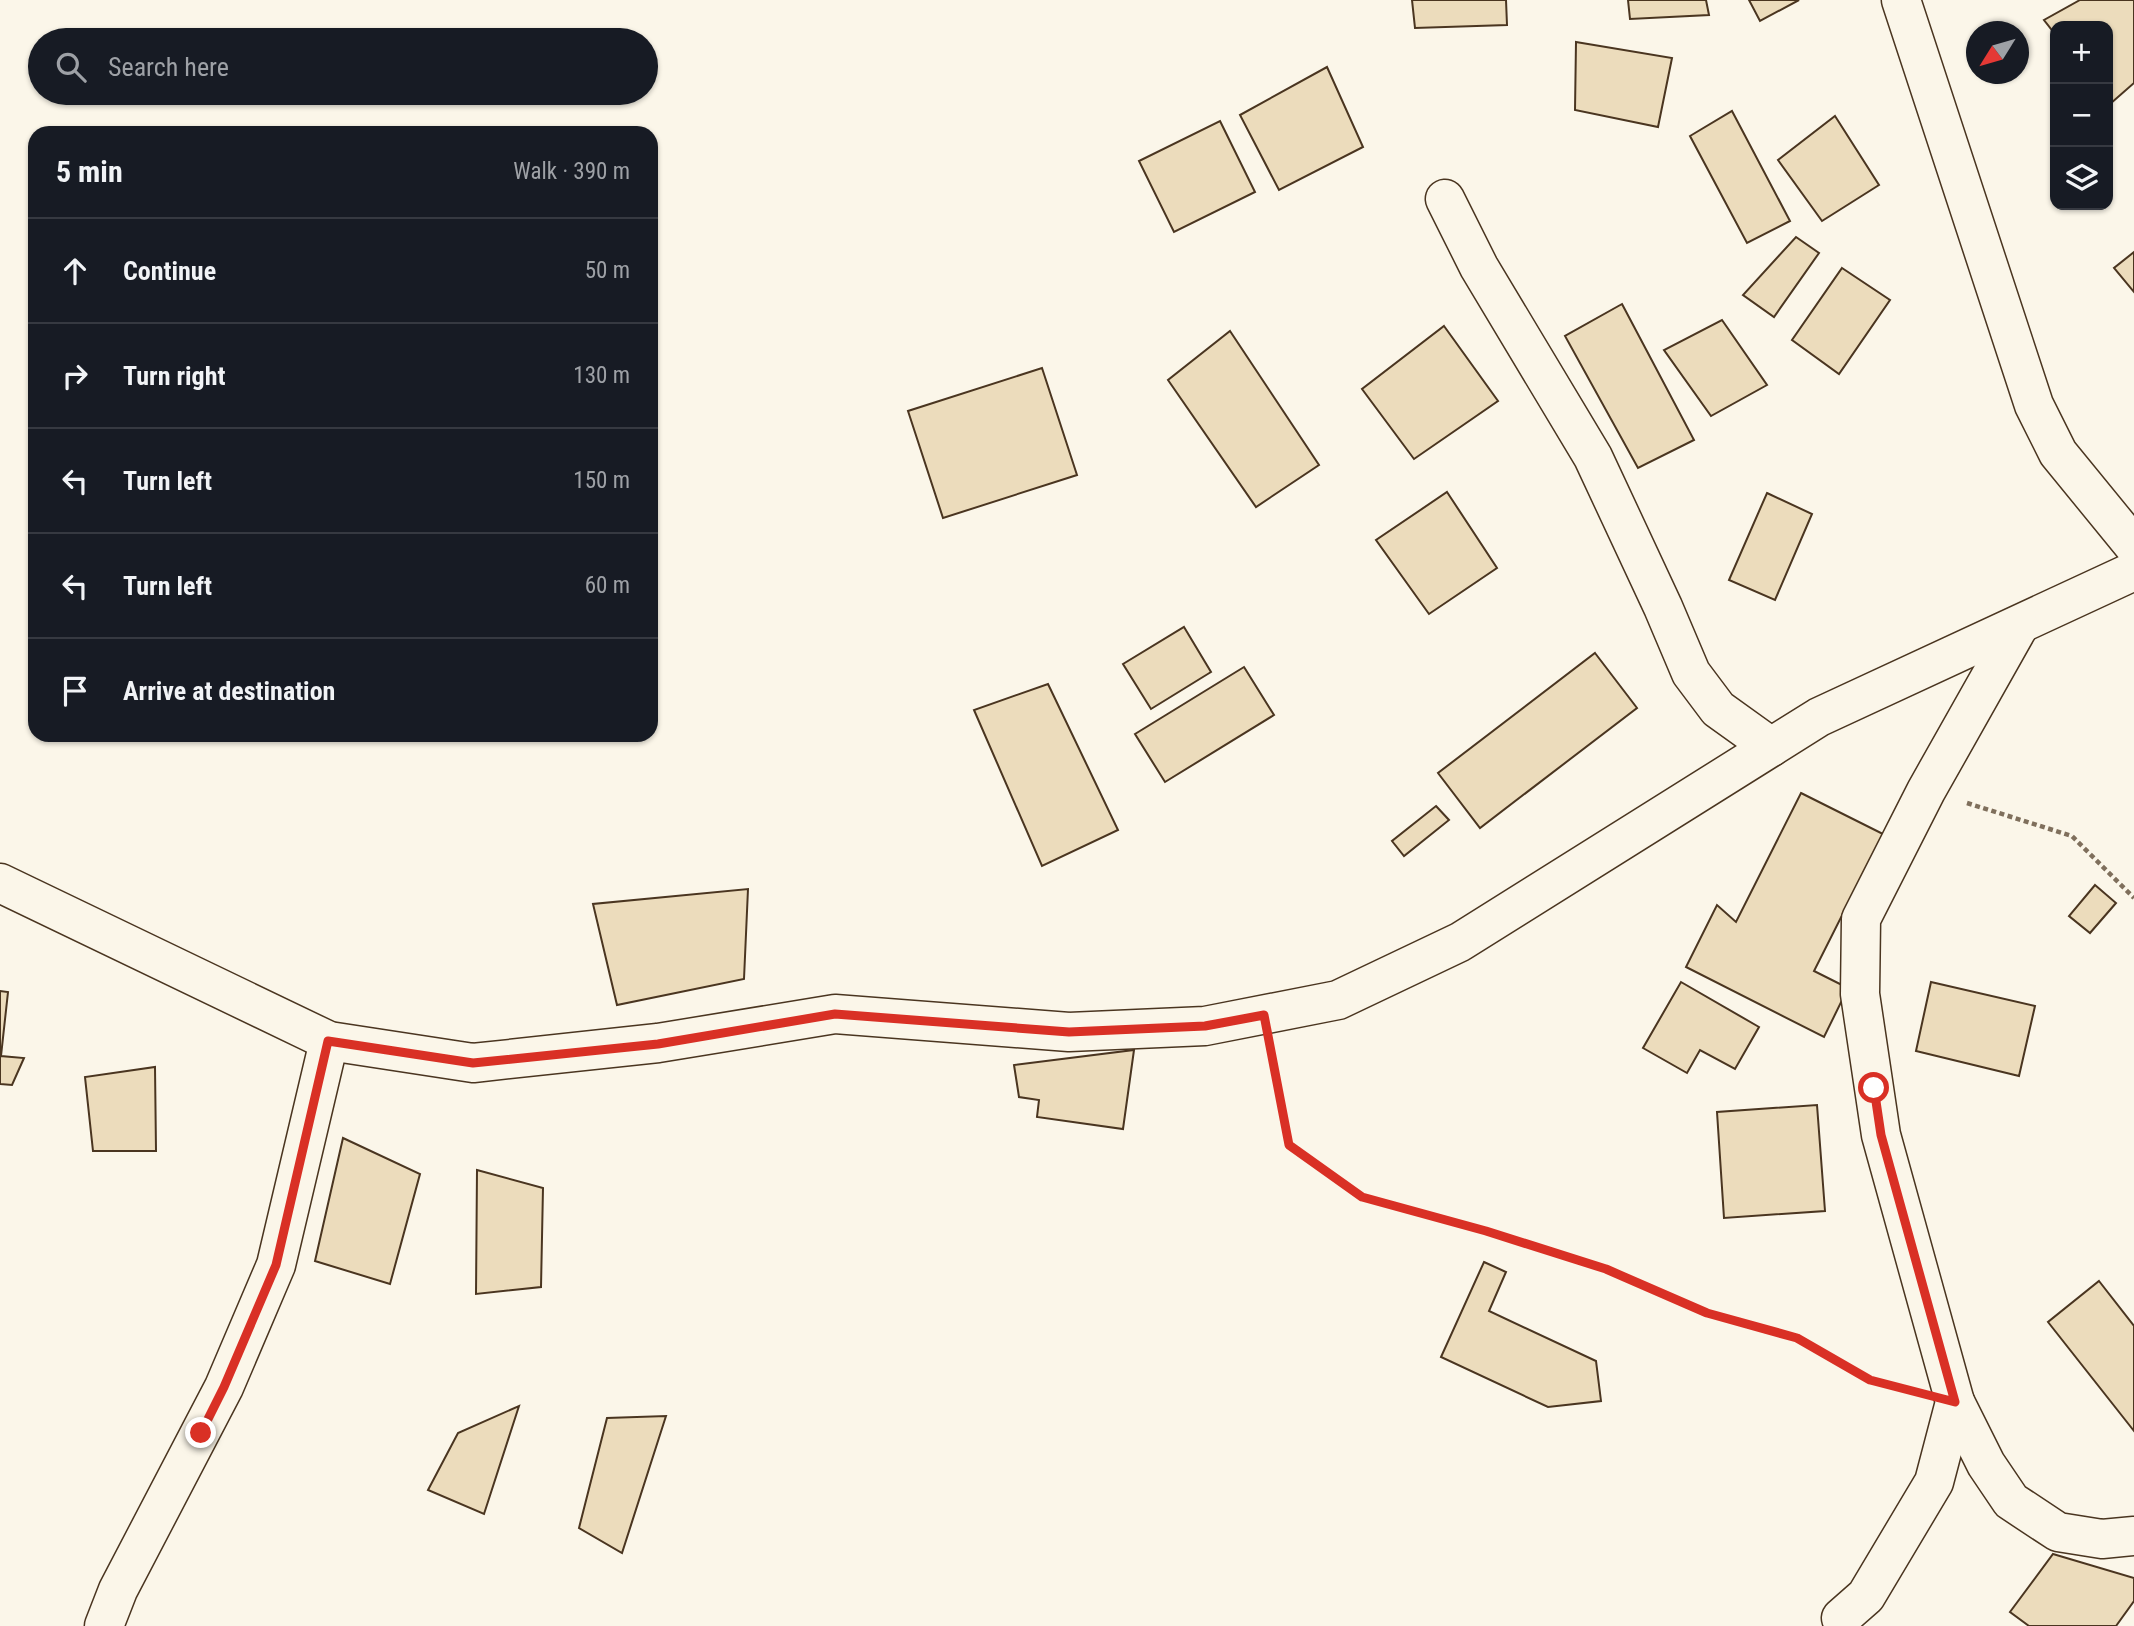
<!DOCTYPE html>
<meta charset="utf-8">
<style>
:root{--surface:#171b24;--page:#20242c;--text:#f1f3f6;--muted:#9ea1a6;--line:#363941}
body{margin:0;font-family:"Roboto Condensed",sans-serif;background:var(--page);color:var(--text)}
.controls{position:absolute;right:21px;top:21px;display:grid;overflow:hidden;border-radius:14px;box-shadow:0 2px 5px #0004}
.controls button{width:63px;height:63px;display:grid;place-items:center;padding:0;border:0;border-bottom:2px solid var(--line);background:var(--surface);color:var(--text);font:35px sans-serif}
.compass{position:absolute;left:1966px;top:21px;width:63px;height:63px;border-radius:50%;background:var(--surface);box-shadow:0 2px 5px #0004;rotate:233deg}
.stop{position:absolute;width:21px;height:21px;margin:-16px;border:5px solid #d93025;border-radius:50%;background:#fff}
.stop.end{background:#d93025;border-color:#fff;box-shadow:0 2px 7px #0008}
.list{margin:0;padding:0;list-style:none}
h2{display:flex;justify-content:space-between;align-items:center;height:91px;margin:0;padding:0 28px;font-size:30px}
h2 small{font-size:23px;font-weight:400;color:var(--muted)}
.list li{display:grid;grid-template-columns:46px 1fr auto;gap:21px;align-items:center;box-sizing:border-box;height:105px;padding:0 28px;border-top:2px solid var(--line)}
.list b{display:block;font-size:26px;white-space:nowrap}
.list em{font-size:23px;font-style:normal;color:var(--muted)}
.icon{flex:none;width:38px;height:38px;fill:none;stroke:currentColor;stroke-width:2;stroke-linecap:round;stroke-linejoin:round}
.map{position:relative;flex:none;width:2134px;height:1626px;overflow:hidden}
.search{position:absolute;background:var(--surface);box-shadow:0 2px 5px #0004;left:28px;top:28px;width:630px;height:77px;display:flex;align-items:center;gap:18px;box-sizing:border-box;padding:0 24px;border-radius:38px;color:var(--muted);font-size:26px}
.panel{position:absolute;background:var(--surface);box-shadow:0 2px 5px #0004;left:28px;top:126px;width:630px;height:616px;border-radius:21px}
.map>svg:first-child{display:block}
.building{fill:#ecdcbc;stroke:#4a3520;stroke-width:2}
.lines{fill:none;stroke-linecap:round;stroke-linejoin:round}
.minor-casing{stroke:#4a3520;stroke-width:41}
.path{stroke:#7f6f5c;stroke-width:4.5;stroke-dasharray:5 3.5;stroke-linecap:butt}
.minor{stroke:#fbf6e9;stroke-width:38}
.route{stroke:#d93025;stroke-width:9}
</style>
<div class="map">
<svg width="2134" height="1626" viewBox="0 0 2134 1626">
<rect width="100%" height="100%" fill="#fbf6e9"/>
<g class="building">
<path d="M1412,0H1506L1507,25L1415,28Z"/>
<path d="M1628,0H1706L1709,15L1630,19Z"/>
<path d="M1749,0H1799L1760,21Z"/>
<path d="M2080,0H2134V83L2110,104L2108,101V26H2055V34L2044,20Z"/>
<path d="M1576,42L1672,58L1658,127L1575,110Z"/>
<path d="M1327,67L1363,147L1279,190L1240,115Z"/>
<path d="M1732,111L1790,221L1747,243L1690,136Z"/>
<path d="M1835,116L1879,185L1822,221L1778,160Z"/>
<path d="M1220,121L1255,192L1174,232L1139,161Z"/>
<path d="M1796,237L1819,253L1774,317L1743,295Z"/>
<path d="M2134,252V292L2114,268Z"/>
<path d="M1842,268L1890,300L1839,374L1792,340Z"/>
<path d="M1622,304L1694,440L1638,468L1565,336Z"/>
<path d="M1722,320L1767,385L1711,416L1664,350Z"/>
<path d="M1444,326L1498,401L1414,459L1362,389Z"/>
<path d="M1230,331L1319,465L1256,507L1168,380Z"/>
<path d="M1042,368L1077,475L943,518L908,411Z"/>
<path d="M1447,492L1497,568L1429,614L1376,540Z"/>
<path d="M1767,493L1812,514L1775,600L1729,580Z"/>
<path d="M1184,627L1211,672L1151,709L1123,664Z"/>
<path d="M1595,653L1637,708L1480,828L1438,773Z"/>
<path d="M1244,667L1274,715L1165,782L1135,734Z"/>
<path d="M1048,684L1118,830L1042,866L974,710Z"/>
<path d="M1801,793L1883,834L1814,971L1848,988L1824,1037L1686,967L1717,905L1736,922Z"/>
<path d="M1436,806L1449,820L1404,856L1392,841Z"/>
<path d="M2095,885L2116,903L2090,933L2069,916Z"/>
<path d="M748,889L744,979L617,1005L593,904Z"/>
<path d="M1681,982L1759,1027L1735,1069L1700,1050L1687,1073L1643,1048Z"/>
<path d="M1931,982L2035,1006L2019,1076L1916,1051Z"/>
<path d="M0,991L8,992L1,1056L24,1058L12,1085L0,1084Z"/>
<path d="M1134,1050L1123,1129L1037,1117L1039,1100L1019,1097L1014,1065Z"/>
<path d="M155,1067L156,1151H93L85,1077Z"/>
<path d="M1817,1105L1825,1211L1724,1218L1717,1112Z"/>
<path d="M343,1138L420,1174L390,1284L315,1261Z"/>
<path d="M477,1170L543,1188L541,1287L476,1294Z"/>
<path d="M1484,1262L1506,1272L1489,1311L1596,1361L1601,1401L1548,1407L1441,1357Z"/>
<path d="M2099,1281L2134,1326V1431L2048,1322Z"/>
<path d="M519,1406L484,1514L428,1490L458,1433Z"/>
<path d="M666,1416L622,1553L579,1528L607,1418Z"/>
<path d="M2053,1554L2134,1578V1601L2116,1626H2029L2010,1612Z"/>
</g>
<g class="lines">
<g class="minor-casing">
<g id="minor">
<path d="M1901,0L2034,405L2058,453L2134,546"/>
<path d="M1445,199L1479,267L1593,457L1663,607L1691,673L1718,709L1771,747"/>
<path d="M0,883L329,1041L473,1063L658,1043L835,1014L1069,1032L1205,1026L1338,1000L1460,942L1819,717L2134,571"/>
<path d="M1955,1402L1986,1464L2011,1501L2058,1532L2102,1539L2134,1536"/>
<path d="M1841,1618L1866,1596L1934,1482L1955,1402L1881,1135L1860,994L1861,919L1926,791L2019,626"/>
<path d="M104,1626L118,1590L224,1387L276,1265L329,1041"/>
</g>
</g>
<g class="path">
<path d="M1967,803L2072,836L2134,898"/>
<path d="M1272,1054L1289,1145L1362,1197L1486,1231L1606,1269L1707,1313L1797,1338L1870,1379L1909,1390"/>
</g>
<use href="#minor" class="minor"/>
</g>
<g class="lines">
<path class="route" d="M201,1433L224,1387L276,1265L328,1041L473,1063L658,1044L835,1014L1069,1032L1205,1026L1264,1015L1289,1145L1362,1197L1486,1231L1606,1269L1707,1313L1797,1338L1870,1380L1955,1402L1881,1135L1874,1088"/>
</g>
</svg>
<div class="controls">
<button>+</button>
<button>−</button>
<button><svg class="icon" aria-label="layers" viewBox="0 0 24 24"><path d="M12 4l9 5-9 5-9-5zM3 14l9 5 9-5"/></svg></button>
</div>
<svg class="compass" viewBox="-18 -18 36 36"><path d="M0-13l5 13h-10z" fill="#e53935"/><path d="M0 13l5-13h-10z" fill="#9ea1a6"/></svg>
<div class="stop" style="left:1874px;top:1088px"></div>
<div class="stop end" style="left:201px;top:1433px"></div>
<div class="search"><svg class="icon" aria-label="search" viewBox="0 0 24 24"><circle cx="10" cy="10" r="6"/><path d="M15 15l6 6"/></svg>Search here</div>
<section class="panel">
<h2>5 min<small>Walk · 390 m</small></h2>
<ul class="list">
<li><svg class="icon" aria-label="ahead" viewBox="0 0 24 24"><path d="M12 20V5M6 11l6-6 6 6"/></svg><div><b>Continue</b></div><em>50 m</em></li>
<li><svg class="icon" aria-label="right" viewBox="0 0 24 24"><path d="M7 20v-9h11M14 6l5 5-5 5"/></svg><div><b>Turn right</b></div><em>130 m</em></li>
<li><svg class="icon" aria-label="left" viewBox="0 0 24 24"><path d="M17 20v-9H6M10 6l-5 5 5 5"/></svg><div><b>Turn left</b></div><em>150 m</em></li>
<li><svg class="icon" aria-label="left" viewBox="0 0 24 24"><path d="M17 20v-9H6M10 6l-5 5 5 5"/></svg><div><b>Turn left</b></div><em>60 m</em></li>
<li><svg class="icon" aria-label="arrive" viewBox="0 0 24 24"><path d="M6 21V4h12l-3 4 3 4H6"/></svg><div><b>Arrive at destination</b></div></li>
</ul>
</section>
</div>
